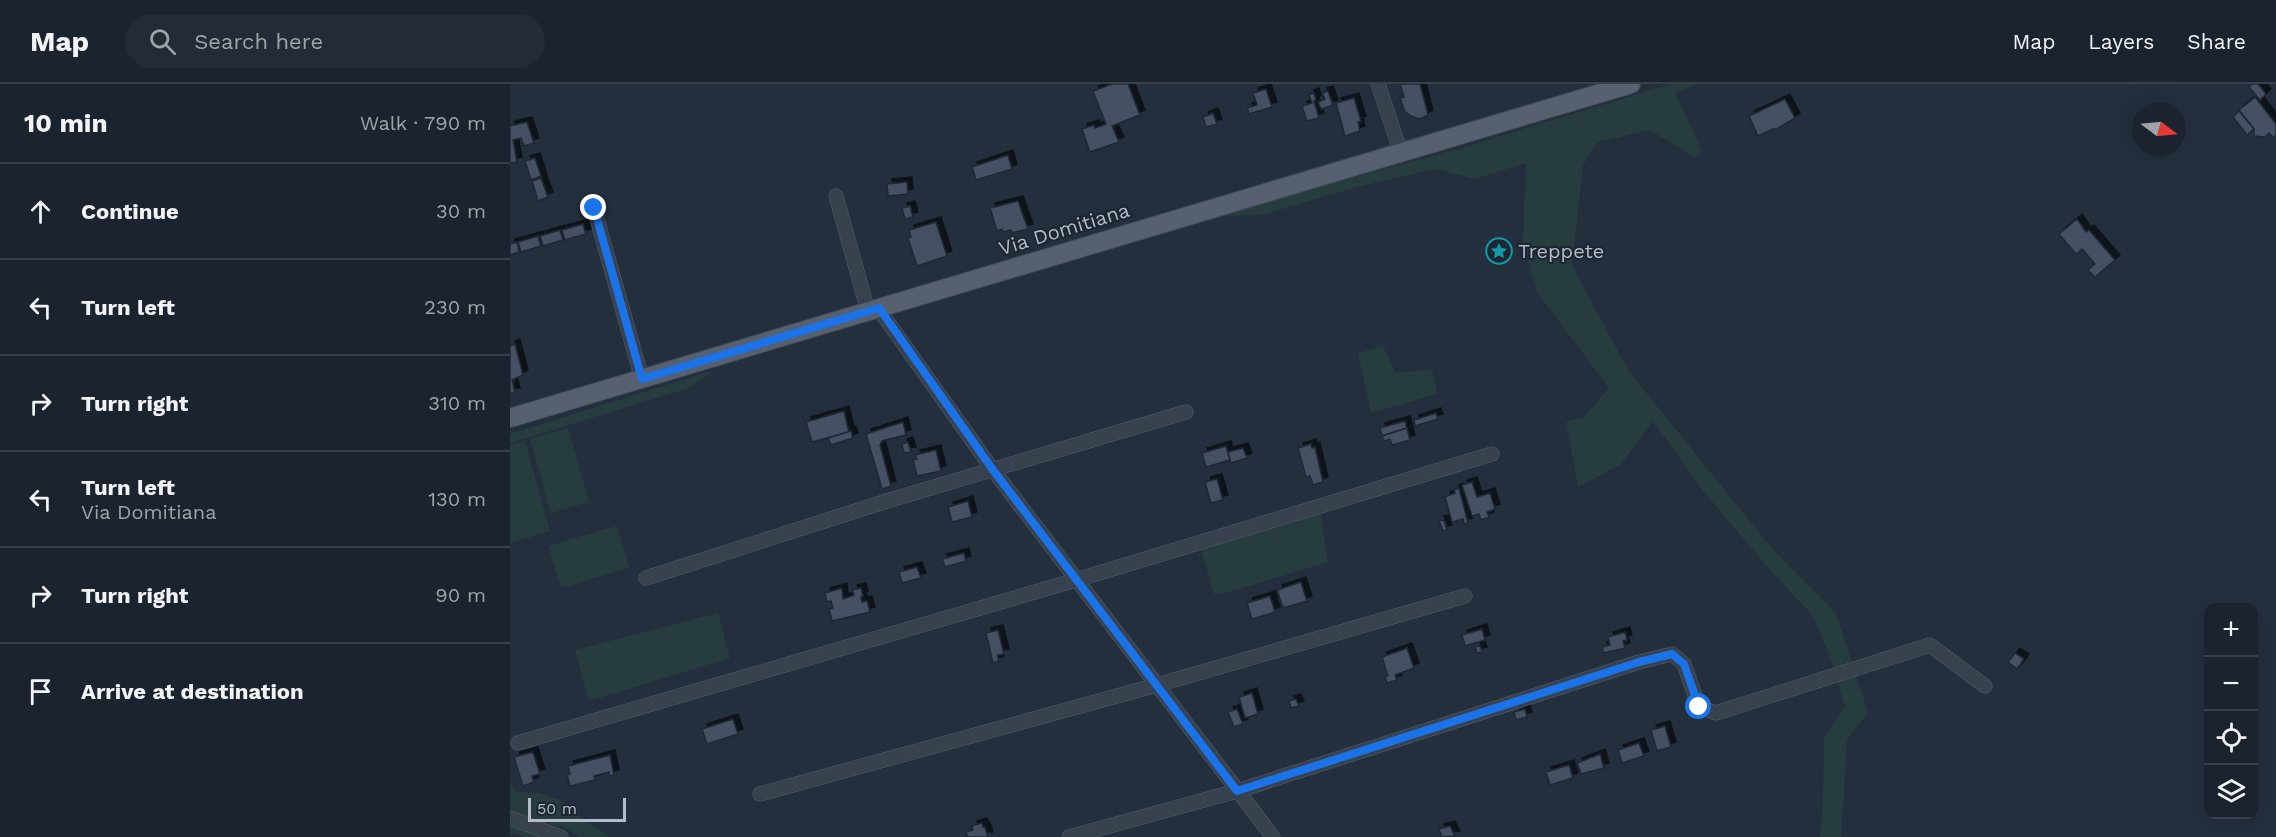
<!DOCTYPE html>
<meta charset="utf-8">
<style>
:root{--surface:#1b232e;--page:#242b36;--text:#f1f3f6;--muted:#a0a4aa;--line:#39404a}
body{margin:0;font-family:"Work Sans",sans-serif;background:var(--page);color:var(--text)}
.controls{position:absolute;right:18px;bottom:18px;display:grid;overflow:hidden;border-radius:12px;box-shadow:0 6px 24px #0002}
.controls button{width:54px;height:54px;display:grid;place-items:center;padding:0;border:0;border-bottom:2px solid var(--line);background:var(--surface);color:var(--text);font:30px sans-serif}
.compass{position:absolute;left:1622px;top:18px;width:54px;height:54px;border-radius:50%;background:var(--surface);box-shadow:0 6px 24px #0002;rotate:106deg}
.scale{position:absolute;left:18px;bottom:15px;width:98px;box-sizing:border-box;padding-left:6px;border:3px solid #b4bcc9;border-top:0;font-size:16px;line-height:21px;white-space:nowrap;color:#b4bcc9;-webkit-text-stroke:4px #1d2633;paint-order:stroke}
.stop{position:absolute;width:18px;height:18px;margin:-14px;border:4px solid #1a73e8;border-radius:50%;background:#fff}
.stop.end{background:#1a73e8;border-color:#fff;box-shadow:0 2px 6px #0008}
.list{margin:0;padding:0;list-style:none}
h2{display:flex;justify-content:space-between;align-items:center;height:78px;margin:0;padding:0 24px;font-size:26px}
h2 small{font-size:20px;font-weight:400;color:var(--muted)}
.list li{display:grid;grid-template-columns:39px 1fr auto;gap:18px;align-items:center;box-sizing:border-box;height:96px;padding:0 24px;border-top:2px solid var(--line)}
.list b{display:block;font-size:22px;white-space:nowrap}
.list p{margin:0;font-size:20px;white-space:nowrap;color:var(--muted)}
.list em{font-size:20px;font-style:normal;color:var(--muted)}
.icon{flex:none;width:33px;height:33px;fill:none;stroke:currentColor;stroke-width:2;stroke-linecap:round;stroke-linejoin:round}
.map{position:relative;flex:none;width:1766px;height:753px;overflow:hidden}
header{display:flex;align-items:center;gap:36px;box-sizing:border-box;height:84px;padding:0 30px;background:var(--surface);border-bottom:2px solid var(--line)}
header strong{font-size:28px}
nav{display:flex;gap:33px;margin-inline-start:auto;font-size:21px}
.search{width:420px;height:54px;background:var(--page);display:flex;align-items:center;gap:15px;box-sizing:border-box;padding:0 21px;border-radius:33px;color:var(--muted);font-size:22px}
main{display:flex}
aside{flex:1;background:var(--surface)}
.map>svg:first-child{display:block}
.green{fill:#263c3f}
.building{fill:#455162;stroke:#1f2835;stroke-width:1.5;filter:url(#shadow)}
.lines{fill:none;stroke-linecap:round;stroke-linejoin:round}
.minor-casing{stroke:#565f6c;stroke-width:15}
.major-casing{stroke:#414a57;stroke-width:20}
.minor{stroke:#38414e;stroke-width:14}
.major{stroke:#56606e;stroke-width:18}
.route{stroke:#1a73e8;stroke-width:8}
.labels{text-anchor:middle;stroke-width:4.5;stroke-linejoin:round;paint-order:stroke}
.street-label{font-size:20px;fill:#b4bcc9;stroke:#1d2633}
.poi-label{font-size:20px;fill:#b4bcc9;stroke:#1d2633;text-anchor:start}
</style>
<header>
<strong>Map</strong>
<div class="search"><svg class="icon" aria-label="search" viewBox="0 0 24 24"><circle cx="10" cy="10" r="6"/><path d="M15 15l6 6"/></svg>Search here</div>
<nav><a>Map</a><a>Layers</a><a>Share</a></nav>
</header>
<main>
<aside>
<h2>10 min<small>Walk · 790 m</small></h2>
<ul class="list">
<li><svg class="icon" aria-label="ahead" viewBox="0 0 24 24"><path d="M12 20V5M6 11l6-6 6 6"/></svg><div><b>Continue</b></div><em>30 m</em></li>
<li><svg class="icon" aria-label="left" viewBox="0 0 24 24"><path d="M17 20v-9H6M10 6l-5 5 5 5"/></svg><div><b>Turn left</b></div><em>230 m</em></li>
<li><svg class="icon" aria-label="right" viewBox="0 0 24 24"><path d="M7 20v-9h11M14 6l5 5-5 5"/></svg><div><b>Turn right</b></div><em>310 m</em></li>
<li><svg class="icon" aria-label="left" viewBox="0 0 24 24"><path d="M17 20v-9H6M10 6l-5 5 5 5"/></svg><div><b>Turn left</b><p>Via Domitiana</p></div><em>130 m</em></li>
<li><svg class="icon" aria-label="right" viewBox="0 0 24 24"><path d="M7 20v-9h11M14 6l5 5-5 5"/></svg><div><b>Turn right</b></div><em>90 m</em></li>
<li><svg class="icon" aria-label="arrive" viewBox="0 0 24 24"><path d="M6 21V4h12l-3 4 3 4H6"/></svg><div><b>Arrive at destination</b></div></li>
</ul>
</aside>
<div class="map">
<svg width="1766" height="753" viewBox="0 0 1766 753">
<defs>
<filter id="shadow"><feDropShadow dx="5" dy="-5" stdDeviation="0" flood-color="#0009"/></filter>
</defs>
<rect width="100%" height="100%" fill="#242f3e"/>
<g class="green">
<path d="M1161,0H1187L1165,9L1192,67L1185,74L1140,46L1088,58L1073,81L1062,181L1118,286L1264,467L1326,529L1358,628L1337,656L1331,753H1310L1313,719L1314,654L1335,622L1321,576L1303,532L1259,485L1190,403L1143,337L1110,381L1068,403L1056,338L1074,333L1099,304L1027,208L1013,160L1016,79L965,95L927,85L854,101L751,131L713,132L781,110L948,65Z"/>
<path d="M873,262L886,289L922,285L927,310L861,329L848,269Z"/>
<path d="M207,285L179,304L0,359V350Z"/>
<path d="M58,344L79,418L41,429L20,355Z"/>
<path d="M15,357L40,447L0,459V361Z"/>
<path d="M810,427L818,478L722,507L704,510L691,465Z"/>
<path d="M107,442L119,484L51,504L38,462Z"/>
<path d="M208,529L220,574L79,617L65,566Z"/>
<path d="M0,699L7,708L28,709L49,716L99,753H69L57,745L0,728Z"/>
<path d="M0,739L33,753H16L0,750Z"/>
</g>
<g class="building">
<path d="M602,0H618L630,31L602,42L609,58L580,68L572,45L584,41L585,44L596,40L583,7Z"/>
<path d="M890,0H910L918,31L910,35L901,32L895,28L890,14L894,13Z"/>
<path d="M1742,0H1748L1756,10L1750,16L1739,3Z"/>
<path d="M756,5L762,23L739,30L737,24L747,21L743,9Z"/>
<path d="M818,7L823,21L811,25L808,18L815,15L812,9Z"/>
<path d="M804,9L806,16L804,17L809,34L797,37L792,22L802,19L799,11Z"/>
<path d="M1745,13L1766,40V51L1763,54L1759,49L1755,53L1744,52V45L1729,26Z"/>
<path d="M844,14L851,37L848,38L850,47L835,52L826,19Z"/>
<path d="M1275,15L1285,34L1267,45H1263L1248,52L1239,32Z"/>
<path d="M1729,27L1744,45L1737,51L1723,33Z"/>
<path d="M703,29L707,40L696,43L693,33Z"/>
<path d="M17,38L24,59L14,62L11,54L3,56L7,78L0,79V42Z"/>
<path d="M498,71L502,85L466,96L462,83Z"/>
<path d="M25,74L31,92L21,96L15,77Z"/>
<path d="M31,94L38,113L28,117L22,97Z"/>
<path d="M397,98L398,110L378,112L377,100Z"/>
<path d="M508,117L518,145L502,149L501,146L493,148L492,145L487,147L480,124Z"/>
<path d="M400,122L403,133L395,135L392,124Z"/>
<path d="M1567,135L1576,148L1579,146L1605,176L1585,193L1578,186L1585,180L1572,165L1566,170L1549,150Z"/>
<path d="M426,138L437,172L407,182L398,154L401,153L399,146Z"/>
<path d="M73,140L76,150L55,156L52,146Z"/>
<path d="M50,146L53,156L33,162L30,152Z"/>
<path d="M28,152L31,162L11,168L8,158Z"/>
<path d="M7,158L9,168L0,171V160Z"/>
<path d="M5,260L13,291L2,296L5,309H0V262Z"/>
<path d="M334,327L339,348L302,358L296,338Z"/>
<path d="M926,329L928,335L905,342L904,336Z"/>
<path d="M895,337L897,344L872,352L870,344Z"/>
<path d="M393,338L396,351L372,357L370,361L381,402L372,405L356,350Z"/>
<path d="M897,344L900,356L882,361L880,355L874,357L872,352Z"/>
<path d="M341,347L343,354L321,361L318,354Z"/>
<path d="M398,358L401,368L394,369L392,360Z"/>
<path d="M801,360L802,364L805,363L813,398L803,401L800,392L796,393L788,364Z"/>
<path d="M716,362L720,376L696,383L692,369Z"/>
<path d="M733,364L737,374L721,379L718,368Z"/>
<path d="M426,366L431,387L407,392L403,376L407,375L405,371Z"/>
<path d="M707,395L713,416L701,419L695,398Z"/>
<path d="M962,398L967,413L980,409L985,425L977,428L979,433L971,436L969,430L962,432L952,401Z"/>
<path d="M949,404L958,439L954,440L953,435L942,438L935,413L945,409L944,406Z"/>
<path d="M458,417L462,433L442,438L438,423Z"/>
<path d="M934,436L937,446L933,447L929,437Z"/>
<path d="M454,469L456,477L435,483L432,475Z"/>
<path d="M407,483L411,494L392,499L389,488Z"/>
<path d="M791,498L797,517L773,524L767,506Z"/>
<path d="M332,504L333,515L344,511L342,506L351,504L353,512L351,513L352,518L357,517L360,528L322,537L319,525L323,524L321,517L317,518L315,509Z"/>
<path d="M760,512L765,528L742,535L737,519Z"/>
<path d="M972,545L975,556L955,562L952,551Z"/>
<path d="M488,546L494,570L487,571L489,577L483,579L476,549Z"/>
<path d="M1115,548L1117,556L1113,557L1115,564L1094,569L1092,563L1100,561L1098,553Z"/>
<path d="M970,562L972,568L967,569L965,563Z"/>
<path d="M897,564L904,584L885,591L887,596L877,599L875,593L878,592L872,573Z"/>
<path d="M1505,569L1514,575L1507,585L1498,578Z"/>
<path d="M742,609L748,630L735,634L729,613Z"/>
<path d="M786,615L789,622L781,624L779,617Z"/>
<path d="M727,625L733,640L724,643L718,628Z"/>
<path d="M1015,625L1017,633L1006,636L1004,628Z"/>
<path d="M223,635L228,650L197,660L192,645Z"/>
<path d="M1155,642L1161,663L1147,667L1141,646Z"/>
<path d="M1129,659L1134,672L1112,679L1108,666Z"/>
<path d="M23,668L30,690L22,692L24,698L13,702L4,673Z"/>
<path d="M1090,670L1094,684L1071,690L1067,679Z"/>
<path d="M100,671L104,691L99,692V688L84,692L85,696L60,702L57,691L60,690L58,682Z"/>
<path d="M1059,681L1063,694L1040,701L1036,688Z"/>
<path d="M472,739L473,743H475L478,753H458L456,748L463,746L462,742Z"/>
<path d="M940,742L945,752L932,753L929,745Z"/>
</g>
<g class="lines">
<g class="minor-casing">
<g id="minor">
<path d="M868,0L891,69"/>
<path d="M326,112L358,227"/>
<path d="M84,124L132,295"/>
<path d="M368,224L483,386L763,753"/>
<path d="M136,494L377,417L676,328"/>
<path d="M8,659L566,496L982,370"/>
<path d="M250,710L647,601L955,512"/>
<path d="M0,734L51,753"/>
<path d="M559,753L727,707L1129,578L1162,570L1174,580L1189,623L1206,629L1420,561L1475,602"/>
</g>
</g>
<g class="major-casing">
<path id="major" d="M0,334L1121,0"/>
</g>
<use href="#minor" class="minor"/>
<use href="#major" class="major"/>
</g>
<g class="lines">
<path class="route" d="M84,124L132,295L369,224L483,386L727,707L1129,578L1162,570L1174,580L1189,623"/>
</g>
<defs>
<g id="sight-ring" transform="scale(1.35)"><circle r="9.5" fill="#1d2633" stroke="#0f9aa8" stroke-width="1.5"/><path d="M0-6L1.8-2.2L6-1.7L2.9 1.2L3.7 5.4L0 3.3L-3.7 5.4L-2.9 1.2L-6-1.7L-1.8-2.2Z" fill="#0f9aa8"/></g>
</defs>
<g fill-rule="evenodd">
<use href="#sight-ring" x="989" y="167"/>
</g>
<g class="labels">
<g class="street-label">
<text transform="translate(554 145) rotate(-17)" y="7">Via Domitiana</text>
</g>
<g class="poi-label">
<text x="1008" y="174">Treppete</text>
</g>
</g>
</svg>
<div class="controls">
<button>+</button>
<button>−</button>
<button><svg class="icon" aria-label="locate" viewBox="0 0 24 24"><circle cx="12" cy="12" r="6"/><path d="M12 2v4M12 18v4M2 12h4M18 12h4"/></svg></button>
<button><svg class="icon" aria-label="layers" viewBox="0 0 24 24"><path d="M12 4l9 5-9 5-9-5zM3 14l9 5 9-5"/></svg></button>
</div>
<svg class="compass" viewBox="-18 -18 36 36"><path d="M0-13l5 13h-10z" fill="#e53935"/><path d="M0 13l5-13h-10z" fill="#a0a4aa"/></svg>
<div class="scale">50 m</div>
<div class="stop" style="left:1189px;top:623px"></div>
<div class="stop end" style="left:84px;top:124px"></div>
</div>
</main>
